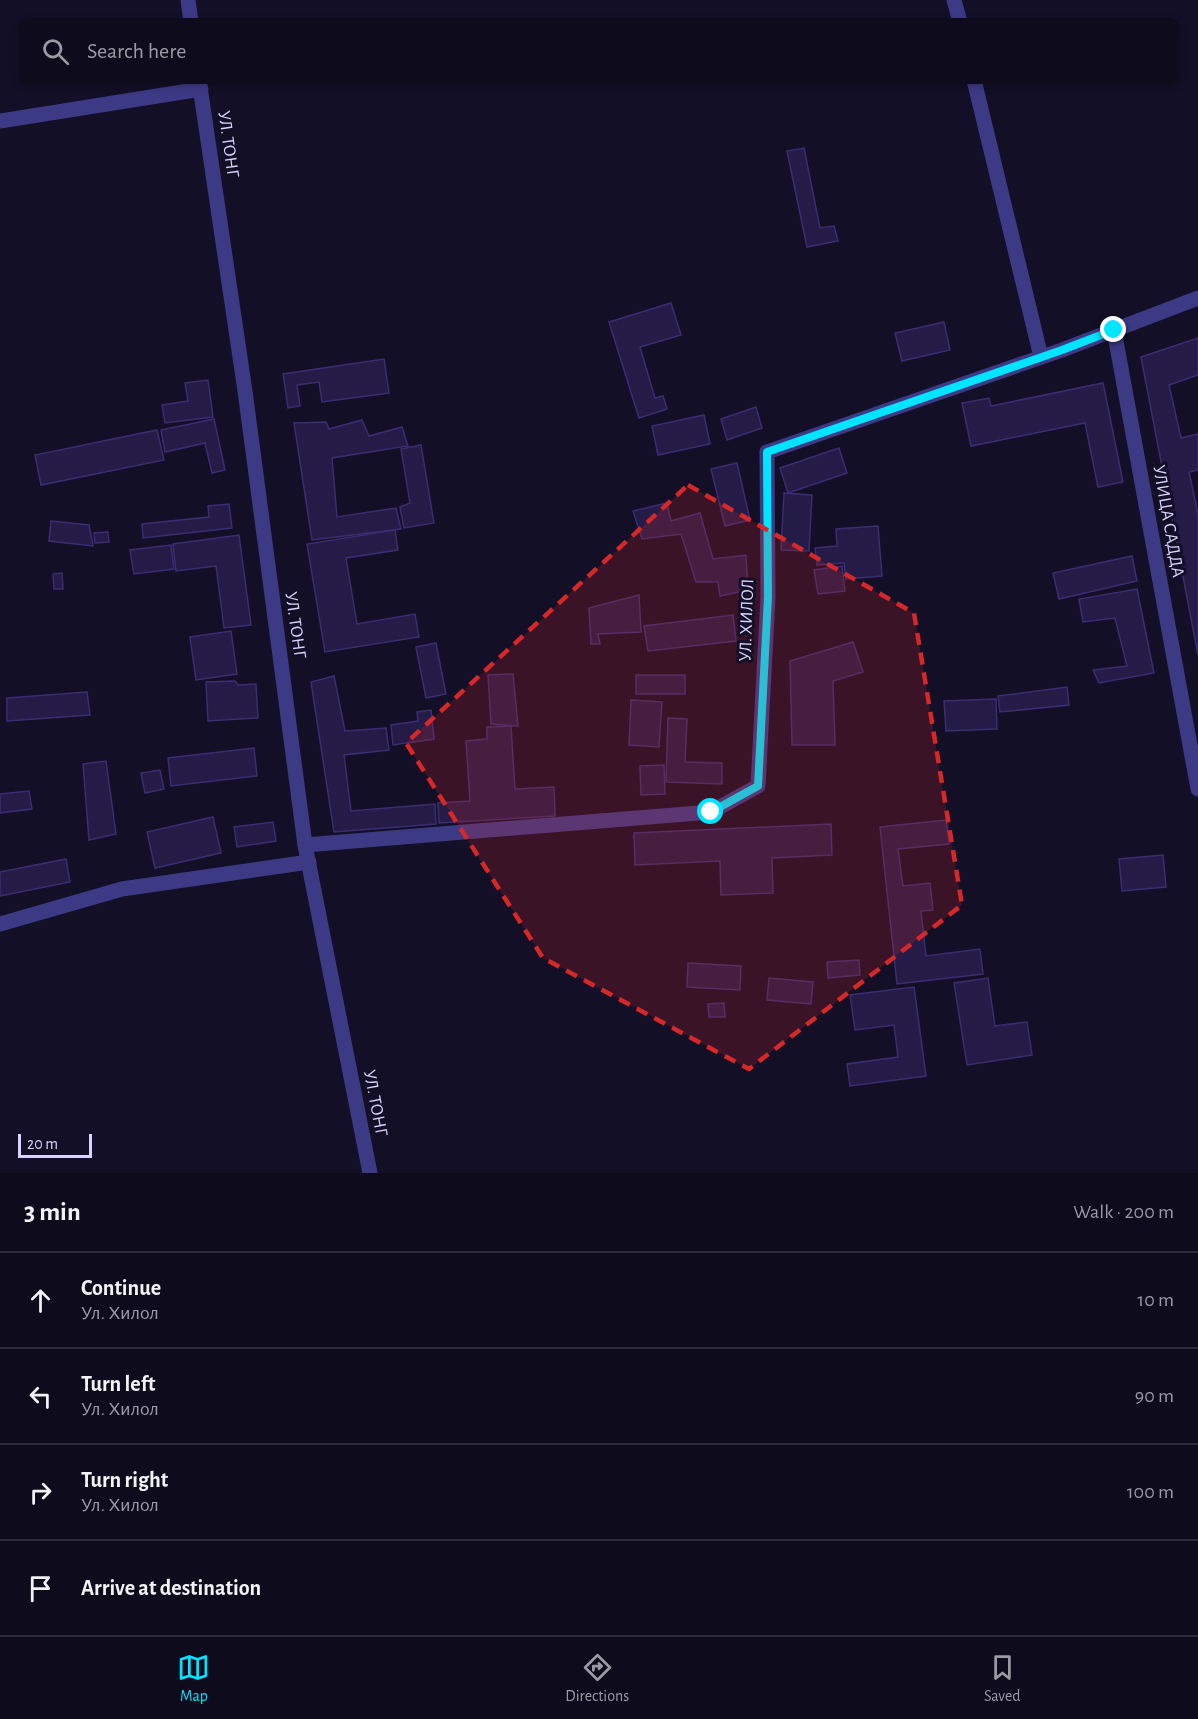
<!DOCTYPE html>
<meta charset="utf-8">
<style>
:root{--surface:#0e0b1c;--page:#171425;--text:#f1f3f6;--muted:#9b9ba3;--line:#2e2b3b;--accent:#00e5ff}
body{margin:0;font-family:"Alegreya Sans",sans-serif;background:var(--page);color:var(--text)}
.scale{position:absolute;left:18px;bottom:15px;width:74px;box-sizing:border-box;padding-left:6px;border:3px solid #d9d4ff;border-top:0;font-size:16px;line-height:21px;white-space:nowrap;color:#d9d4ff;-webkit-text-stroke:4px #130f26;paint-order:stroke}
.stop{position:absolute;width:18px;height:18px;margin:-14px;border:4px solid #00e5ff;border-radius:50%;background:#fff}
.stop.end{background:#00e5ff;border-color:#fff;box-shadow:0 2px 6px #0008}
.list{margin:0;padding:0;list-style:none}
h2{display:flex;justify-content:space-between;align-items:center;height:78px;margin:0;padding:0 24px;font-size:26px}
h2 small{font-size:20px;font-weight:400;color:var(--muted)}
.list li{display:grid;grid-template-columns:39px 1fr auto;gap:18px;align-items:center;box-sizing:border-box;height:96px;padding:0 24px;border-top:2px solid var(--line)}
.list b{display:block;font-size:22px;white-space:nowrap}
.list p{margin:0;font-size:20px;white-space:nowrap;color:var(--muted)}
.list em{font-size:20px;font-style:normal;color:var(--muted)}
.icon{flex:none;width:33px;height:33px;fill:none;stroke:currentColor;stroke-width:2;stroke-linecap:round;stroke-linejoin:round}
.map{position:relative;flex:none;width:1198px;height:1173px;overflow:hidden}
.search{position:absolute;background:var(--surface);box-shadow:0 3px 9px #0003;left:18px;right:18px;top:18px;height:66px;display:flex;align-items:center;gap:15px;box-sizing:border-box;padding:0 21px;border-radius:12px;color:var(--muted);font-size:22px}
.sheet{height:462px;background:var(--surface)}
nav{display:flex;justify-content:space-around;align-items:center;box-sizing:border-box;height:84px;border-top:2px solid var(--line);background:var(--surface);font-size:16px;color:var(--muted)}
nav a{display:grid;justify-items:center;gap:3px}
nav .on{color:var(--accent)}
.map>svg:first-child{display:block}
.building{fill:#241b47;stroke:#3b2d73;stroke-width:1.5}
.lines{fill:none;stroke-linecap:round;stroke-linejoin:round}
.minor{stroke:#3d3a85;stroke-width:15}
.tertiary{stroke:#3d3a85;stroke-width:15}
.route{stroke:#00e5ff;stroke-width:8}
.marked{fill:#d62828;fill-opacity:0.2;stroke:#d62828;stroke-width:4.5;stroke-dasharray:12 8;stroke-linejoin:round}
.labels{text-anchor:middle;stroke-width:6;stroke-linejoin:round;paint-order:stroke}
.street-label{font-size:18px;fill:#d9d4ff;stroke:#130f26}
</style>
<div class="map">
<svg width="1198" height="1173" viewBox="0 0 1198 1173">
<rect width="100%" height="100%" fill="#130f26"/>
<g class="building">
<path d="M804,148L820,228L834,226L838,241L807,247L787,151Z"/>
<path d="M671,303L681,335L640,347L655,398L663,396L667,409L639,418L609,322Z"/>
<path d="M944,322L950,350L902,361L895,333Z"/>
<path d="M1198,338V375L1169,385L1181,438L1198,434V470L1189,472L1198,514V655L1141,357Z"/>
<path d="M384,359L389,393L322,402L319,382L297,385L300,406L288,408L283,374Z"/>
<path d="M208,380L213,417L165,423L162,405L188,401L185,383Z"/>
<path d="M1103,383L1123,482L1098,487L1085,423L971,446L962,403L989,398L991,406Z"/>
<path d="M756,407L762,428L727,440L721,419Z"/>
<path d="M704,415L710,444L658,455L652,426Z"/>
<path d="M214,419L225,470L212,473L205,443L165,452L161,430Z"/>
<path d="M362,420L369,436L402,427L408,446L332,458L337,517L396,508L401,529L312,540L294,423L326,422L329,429Z"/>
<path d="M157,430L164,460L41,485L35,455Z"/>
<path d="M421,445L434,523L404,528L400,507L410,503L401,449Z"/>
<path d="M839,448L847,473L788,493L780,468Z"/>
<path d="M737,463L750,520L725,526L711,469Z"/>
<path d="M784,493L812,495L809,551L781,550Z"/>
<path d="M667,503L671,521L700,513L713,559L746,555L748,590L720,596L718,582H696L681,534L642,539L633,511Z"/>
<path d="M229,504L232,528L143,538L142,524L209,517L208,506Z"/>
<path d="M51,521L89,525L93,546L49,541Z"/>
<path d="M878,526L882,576L846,579L844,563L817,565L815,548L837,546L836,529Z"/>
<path d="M395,530L398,550L346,558L357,624L415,614L419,637L325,652L307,544Z"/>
<path d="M108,532L109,542L95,543L94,533Z"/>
<path d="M239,535L251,625L224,628L216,566L176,571L173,544Z"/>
<path d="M171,545L174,569L134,574L130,550Z"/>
<path d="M1132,556L1137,581L1059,599L1053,573Z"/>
<path d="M842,566L845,591L818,594L814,570Z"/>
<path d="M62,573L63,589H54L53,574Z"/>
<path d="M1137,589L1154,673L1099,683L1093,670L1127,666L1115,618L1083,622L1079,599Z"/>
<path d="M639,595L641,632L598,634L600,644H591L589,608Z"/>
<path d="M733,615L736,641L648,651L644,626Z"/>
<path d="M231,631L237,674L196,680L190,637Z"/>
<path d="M853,642L863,672L833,681L835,745H792L790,661Z"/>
<path d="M436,643L446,694L426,698L416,647Z"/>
<path d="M513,674L518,726L491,724L488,675Z"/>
<rect x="636" y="675" width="49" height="19"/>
<path d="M334,676L345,731L386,728L389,750L344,755L351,811L435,804L436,824L334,832L311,682Z"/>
<path d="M235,681L238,685L256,684L258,718L208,721L206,682Z"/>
<path d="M1067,687L1069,705L1000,712L998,696Z"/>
<path d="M87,692L90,715L7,721V698Z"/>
<path d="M996,699L997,729L946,731L944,701Z"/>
<path d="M631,700L662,702L659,747L629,745Z"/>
<path d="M431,710L434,739L393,745L391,725L418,721L417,712Z"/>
<path d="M668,718L687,719L685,762L722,763V784L666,782Z"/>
<path d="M511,726L515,789L554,787L555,816L439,823L438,803L470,801L466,741L487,739V727Z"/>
<path d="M254,748L257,776L171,786L168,758Z"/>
<path d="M106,761L116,834L89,840L83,764Z"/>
<path d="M664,765L665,794L641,795L640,766Z"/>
<path d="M160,770L164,789L145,793L141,773Z"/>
<path d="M29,791L32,809L0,813V794Z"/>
<path d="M213,817L221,853L155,868L147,832Z"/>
<path d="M946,820L949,844L898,849L903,886L930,883L933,910L921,911L926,956L980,949L983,974L897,984L880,827Z"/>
<path d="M273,822L276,841L237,847L234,827Z"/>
<path d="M831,824L832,855L772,858L773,893L721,895L720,861L635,865L634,833Z"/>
<path d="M1163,855L1166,887L1122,891L1119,859Z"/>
<path d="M66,859L70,882L0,896V872Z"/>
<path d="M859,960L860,975L828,978L827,962Z"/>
<path d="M688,963L741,966L740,990L687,987Z"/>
<path d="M769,978L813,982L811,1004L767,1000Z"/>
<path d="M988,978L995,1026L1027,1022L1032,1055L967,1065L954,983Z"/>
<path d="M914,987L926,1076L850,1086L847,1064L898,1057L894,1025L855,1030L850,995Z"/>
<path d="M724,1003L725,1017H709L708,1004Z"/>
</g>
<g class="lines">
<g class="minor">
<path d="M954,0L960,22"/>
<path d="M974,80L1041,357"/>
<path d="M0,121L201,89"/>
<path d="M1114,330L1198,789"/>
<path d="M305,845L711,812L758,786L768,597L767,452L1062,350L1198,298"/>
<path d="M0,924L122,889L309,862"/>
</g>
<g class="tertiary">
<path d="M188,0L191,22"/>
<path d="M199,80L245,391L305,845L370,1173"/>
</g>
</g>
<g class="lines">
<path class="route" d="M711,812L758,786L768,597L767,452L1062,350L1114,330"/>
</g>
<path class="marked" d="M688,485L914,613L962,905L749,1069L543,958L406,743Z"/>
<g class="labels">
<g class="street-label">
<text transform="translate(229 144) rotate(82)" y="6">УЛ. ТОНГ</text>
<text transform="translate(1169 521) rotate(80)" y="6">УЛИЦА САДДА</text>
<text transform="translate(746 620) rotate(-88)" y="6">УЛ. ХИЛОЛ</text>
<text transform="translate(296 625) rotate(82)" y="6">УЛ. ТОНГ</text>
<text transform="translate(376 1103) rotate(79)" y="6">УЛ. ТОНГ</text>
</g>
</g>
</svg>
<div class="scale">20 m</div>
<div class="stop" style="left:711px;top:812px"></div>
<div class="stop end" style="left:1114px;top:330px"></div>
<div class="search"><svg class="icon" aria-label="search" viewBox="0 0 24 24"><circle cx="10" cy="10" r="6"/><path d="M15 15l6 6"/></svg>Search here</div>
</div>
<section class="sheet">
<h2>3 min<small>Walk · 200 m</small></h2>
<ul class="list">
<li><svg class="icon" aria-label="ahead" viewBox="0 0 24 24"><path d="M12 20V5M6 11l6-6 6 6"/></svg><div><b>Continue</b><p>Ул. Хилол</p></div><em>10 m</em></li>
<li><svg class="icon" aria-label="left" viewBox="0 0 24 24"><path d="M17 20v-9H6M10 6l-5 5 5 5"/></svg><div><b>Turn left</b><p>Ул. Хилол</p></div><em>90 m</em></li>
<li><svg class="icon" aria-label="right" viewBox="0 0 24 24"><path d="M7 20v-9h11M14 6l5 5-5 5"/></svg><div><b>Turn right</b><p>Ул. Хилол</p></div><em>100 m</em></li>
<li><svg class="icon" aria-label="arrive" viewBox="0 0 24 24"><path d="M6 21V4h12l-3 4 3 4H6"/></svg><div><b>Arrive at destination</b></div></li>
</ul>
</section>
<nav>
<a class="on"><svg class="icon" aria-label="map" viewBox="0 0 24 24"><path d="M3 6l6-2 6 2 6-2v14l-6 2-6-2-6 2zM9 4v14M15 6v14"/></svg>Map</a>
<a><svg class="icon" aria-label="directions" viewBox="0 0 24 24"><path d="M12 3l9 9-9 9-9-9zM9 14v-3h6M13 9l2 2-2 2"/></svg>Directions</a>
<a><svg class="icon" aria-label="saved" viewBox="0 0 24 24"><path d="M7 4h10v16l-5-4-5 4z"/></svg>Saved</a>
</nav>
